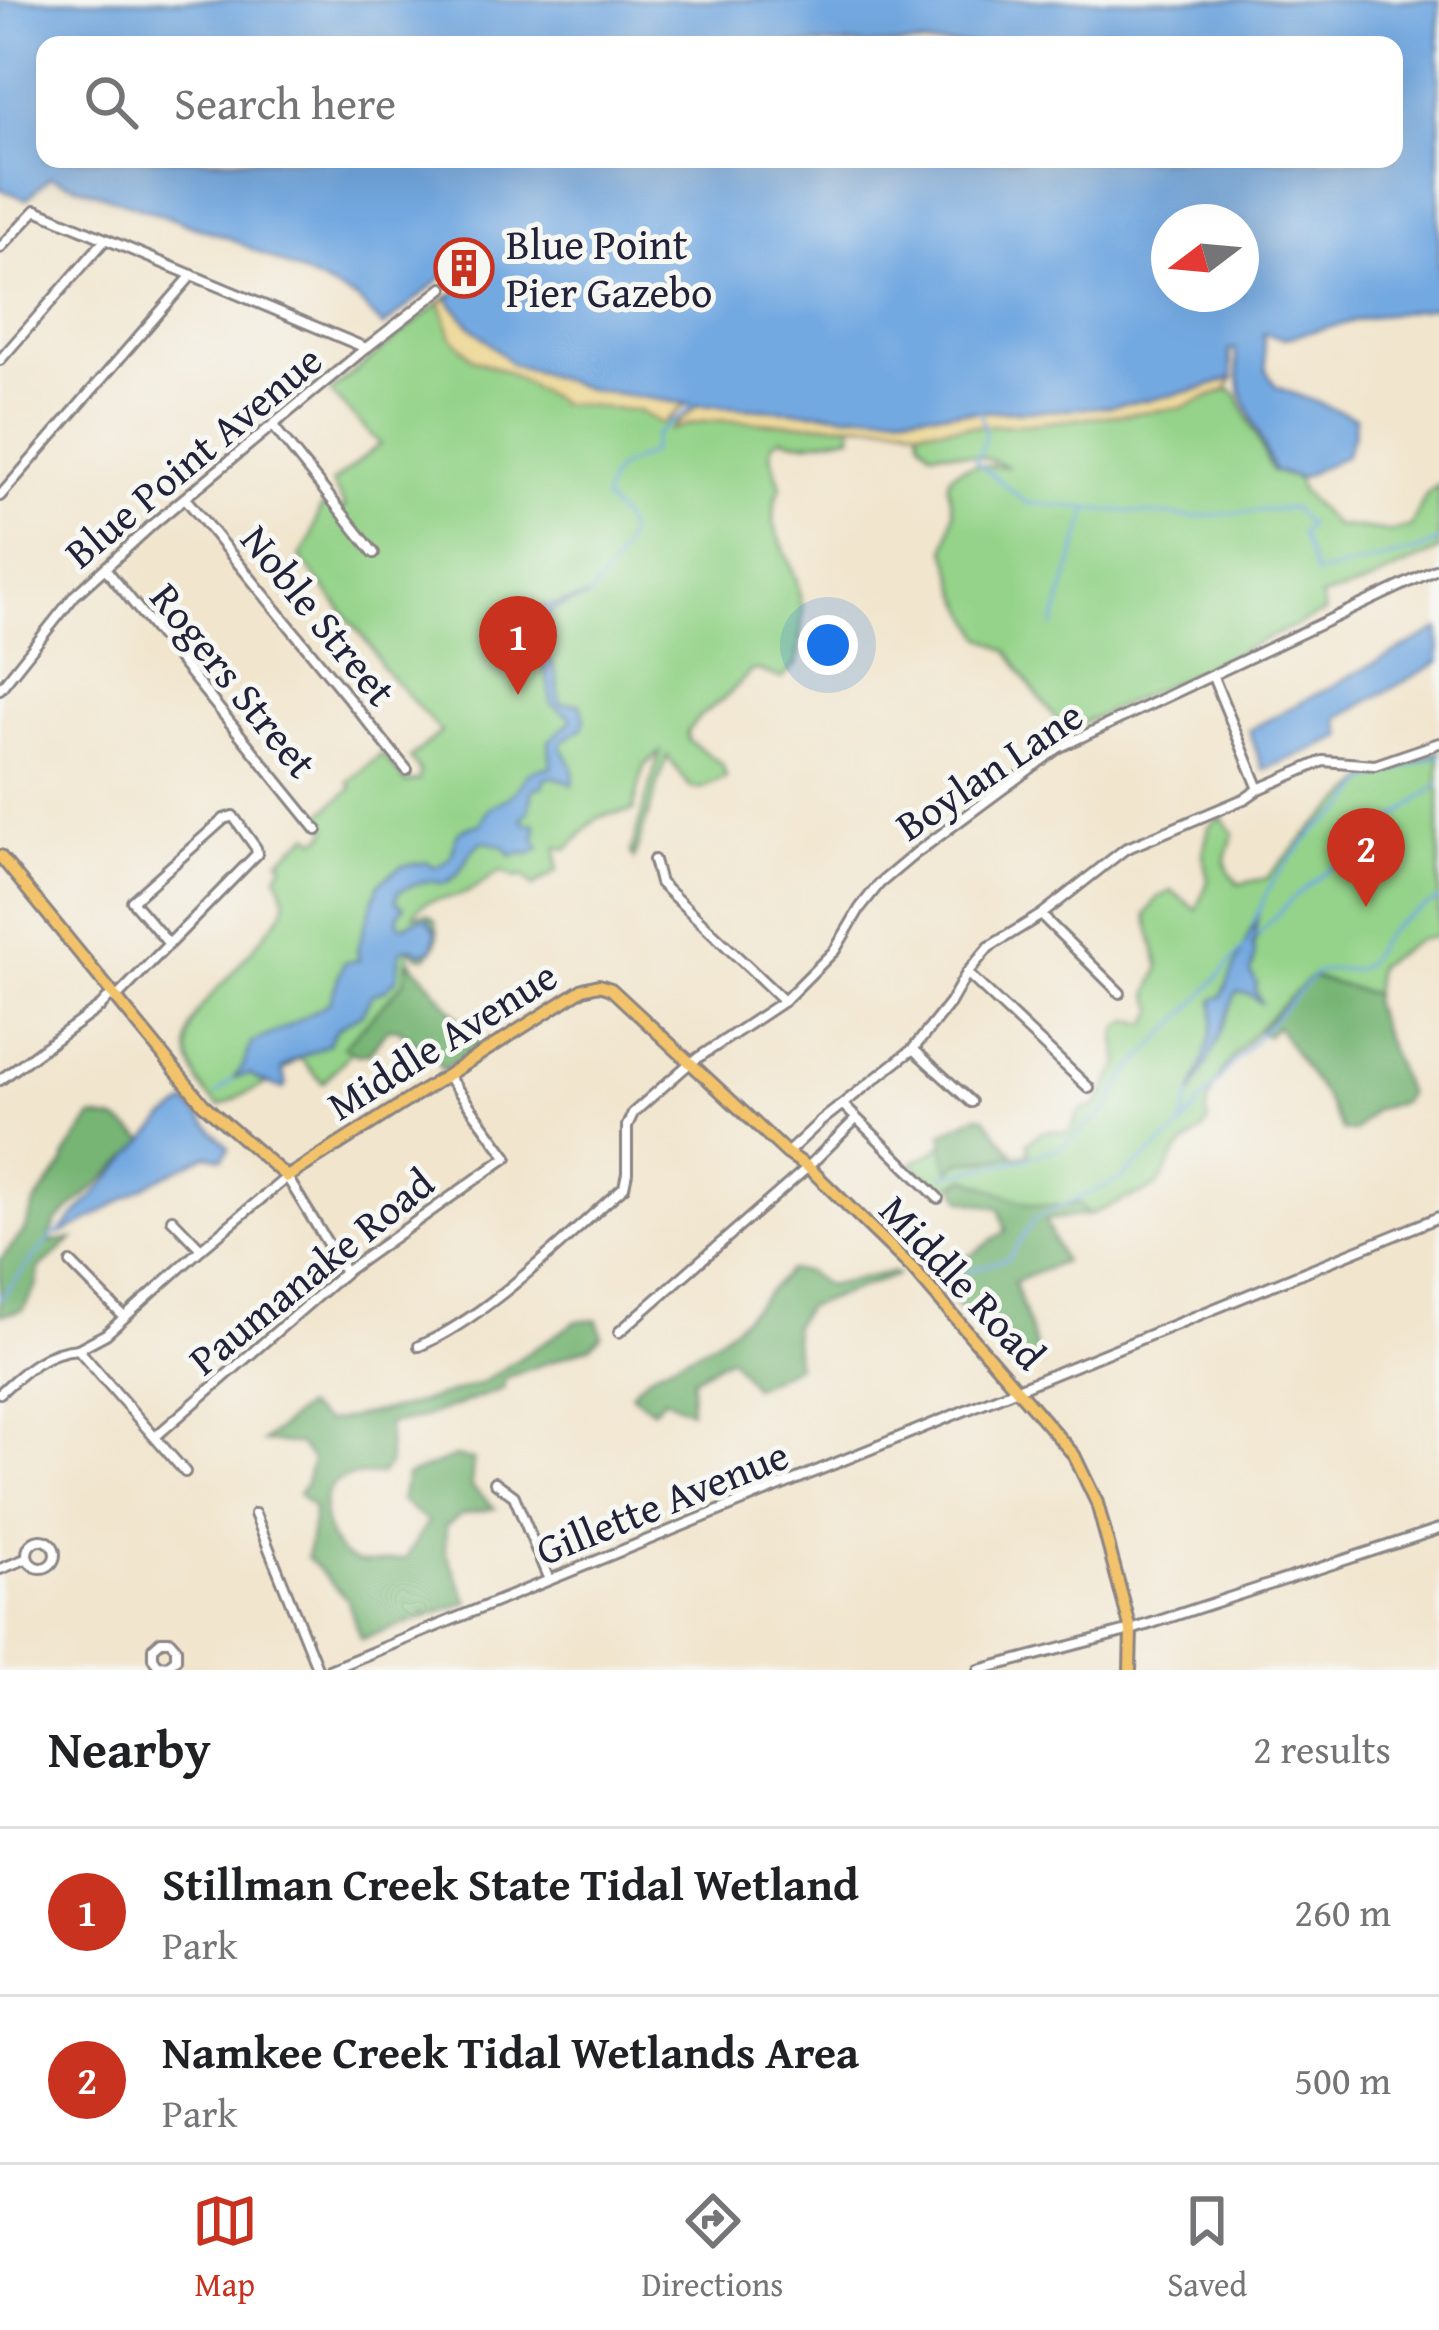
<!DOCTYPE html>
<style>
:root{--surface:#fff;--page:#f2f2f2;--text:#202124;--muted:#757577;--line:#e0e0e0;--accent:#c8321e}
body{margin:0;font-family:"Gentium Book Plus",serif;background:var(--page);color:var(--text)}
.compass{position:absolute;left:1151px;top:204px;width:108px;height:108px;border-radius:50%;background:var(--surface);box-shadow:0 12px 48px #0002;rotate:254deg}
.you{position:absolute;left:828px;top:645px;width:42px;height:42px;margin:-30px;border:9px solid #fff;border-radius:50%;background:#1a73e8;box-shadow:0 0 0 18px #1a73e833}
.badge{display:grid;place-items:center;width:78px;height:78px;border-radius:50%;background:var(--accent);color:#fff;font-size:39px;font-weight:700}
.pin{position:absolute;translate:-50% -99px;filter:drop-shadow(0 3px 6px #0008)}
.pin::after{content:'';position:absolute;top:63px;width:42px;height:36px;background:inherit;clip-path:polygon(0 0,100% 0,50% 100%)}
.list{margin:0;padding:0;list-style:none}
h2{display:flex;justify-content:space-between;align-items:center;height:156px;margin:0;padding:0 48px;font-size:51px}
h2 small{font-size:39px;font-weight:400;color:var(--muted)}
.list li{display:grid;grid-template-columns:78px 1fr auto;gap:36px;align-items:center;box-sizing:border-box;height:168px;padding:0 48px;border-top:3px solid var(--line)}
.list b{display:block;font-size:45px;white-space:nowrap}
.list p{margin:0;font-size:39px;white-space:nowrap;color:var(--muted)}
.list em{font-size:39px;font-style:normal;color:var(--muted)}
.icon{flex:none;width:66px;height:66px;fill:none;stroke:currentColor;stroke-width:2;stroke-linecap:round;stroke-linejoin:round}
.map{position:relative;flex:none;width:1439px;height:1670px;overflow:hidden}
.search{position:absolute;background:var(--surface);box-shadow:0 12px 48px #0002;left:36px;right:36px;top:36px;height:132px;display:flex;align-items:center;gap:30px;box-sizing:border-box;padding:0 42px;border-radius:24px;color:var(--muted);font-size:45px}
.sheet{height:492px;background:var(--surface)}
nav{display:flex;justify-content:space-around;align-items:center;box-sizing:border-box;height:168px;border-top:3px solid var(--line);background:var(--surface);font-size:33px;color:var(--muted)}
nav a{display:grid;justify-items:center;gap:6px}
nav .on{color:var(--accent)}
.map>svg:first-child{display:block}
.green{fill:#94d389;stroke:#5b7a62;stroke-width:3}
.forest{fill:#77b575;stroke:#4c6c58;stroke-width:3}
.sand{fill:#eeda9e;stroke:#887e6c;stroke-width:3}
.water{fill:#73a9e1;stroke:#4a668e;stroke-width:3;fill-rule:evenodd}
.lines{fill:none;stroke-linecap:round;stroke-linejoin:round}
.stream{stroke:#73a9e1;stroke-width:3}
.minor-casing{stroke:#8a8484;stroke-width:14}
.major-casing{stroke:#8a8484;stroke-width:16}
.minor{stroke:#fff;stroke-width:8}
.major{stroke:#f2c36a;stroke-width:10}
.labels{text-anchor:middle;stroke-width:10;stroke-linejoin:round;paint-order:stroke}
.poi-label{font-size:42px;fill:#22223b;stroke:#f6f6f2;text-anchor:start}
.street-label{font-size:42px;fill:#22223b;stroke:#f6f6f2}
</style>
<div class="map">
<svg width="1439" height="1670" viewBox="0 0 1439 1670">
<rect width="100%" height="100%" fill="#f6f6f2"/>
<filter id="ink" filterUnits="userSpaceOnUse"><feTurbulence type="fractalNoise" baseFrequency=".00833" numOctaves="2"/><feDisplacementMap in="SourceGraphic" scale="24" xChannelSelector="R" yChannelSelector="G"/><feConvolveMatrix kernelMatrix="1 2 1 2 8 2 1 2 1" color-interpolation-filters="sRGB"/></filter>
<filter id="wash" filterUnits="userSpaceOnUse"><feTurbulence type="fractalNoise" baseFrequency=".004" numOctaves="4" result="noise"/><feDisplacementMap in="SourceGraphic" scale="48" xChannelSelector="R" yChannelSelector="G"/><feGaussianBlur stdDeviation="2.7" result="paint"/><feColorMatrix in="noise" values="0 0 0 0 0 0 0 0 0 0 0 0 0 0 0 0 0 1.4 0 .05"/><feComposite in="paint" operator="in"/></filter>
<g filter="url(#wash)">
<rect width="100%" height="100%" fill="#f1e5cd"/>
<g class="green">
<path d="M451,294L468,323L484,341L521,370L614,408L638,411L647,416L687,423L721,419L852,424V436C825,437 808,448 782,438L772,444L771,455L781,487L775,501L774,524L797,581L803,611L797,663L782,679L759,670L751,671L727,696L700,716L687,732L688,740L722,764L726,777L701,789L691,788L667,756L634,858L631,852L660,752L644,766L633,811C619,813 601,813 590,824C581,833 578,841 567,849L557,847V871L533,886L523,876L516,878L501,871C489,878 478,887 466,893C447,902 424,894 414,915L427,914L435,920C440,936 439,945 426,957L418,956L408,947L409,958L416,968L384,1016L323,1083L300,1058L262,1086L220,1106C204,1095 200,1085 193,1069C176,1031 202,1004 227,979C240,965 252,949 264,935C271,925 283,916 285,903C286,894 281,885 277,876L283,864L279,860L310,834L316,840L325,835L328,827L319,816L352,788L348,782L382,754L406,783L419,780L420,771L410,758L441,732L381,666L371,647L300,557L312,536L319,511L324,505L331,506L337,513L345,507L332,483L380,444L330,392Z"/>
<path d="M1227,390L1233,391L1238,397L1272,471L1298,479L1300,489L1334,525L1391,532L1411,526L1427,493L1439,485V550L1364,585L1321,597L1325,612L1065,731L1028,683L1009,652L982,637L960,595L946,549L954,512L948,486L950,476C968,460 988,467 1009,467C982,456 960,451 931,451L921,440L918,428L1031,424L1181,408Z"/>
<path d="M1439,751V936L1418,940L1377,966L1373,994L1311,977C1279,1010 1197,1075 1208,1123C1200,1136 1190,1139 1180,1149C1170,1159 1168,1173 1159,1183C1149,1193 1137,1195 1124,1200C1112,1205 1102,1211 1088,1215L1079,1203L1062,1206H1028L967,1178L943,1189L934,1185L912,1163L934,1152L944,1144L945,1150L958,1162L989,1161L1029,1154L1028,1142C1037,1134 1043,1130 1056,1131C1059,1131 1063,1134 1066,1133C1080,1128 1068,1110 1095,1107L1120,1065L1116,1038L1119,1027L1132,1020L1148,1024L1156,1010L1149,993L1160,967L1146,915L1157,898L1172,891L1197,910L1208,881L1203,854L1209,827L1221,817L1234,833C1226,860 1219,861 1239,884L1267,878L1314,827L1370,778Z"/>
</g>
<g class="forest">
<path d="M407,962L420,971L480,1045L442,1070L433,1056L397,1028L387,1029L369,1053L358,1055L343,1047L404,982Z"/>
<path d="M1311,977L1373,994L1372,1004L1407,1094L1401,1102L1373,1110L1354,1132L1343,1131L1324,1096L1276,1026L1266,1036L1258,1031Z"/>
<path d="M977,1115L985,1117L1015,1156L959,1162L950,1171C943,1159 945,1148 942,1134Z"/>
<path d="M92,1117L118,1121L146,1141L56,1222L48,1242L73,1239L39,1269L37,1285L23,1310L0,1315V1260L24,1231L35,1203L64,1164L66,1154Z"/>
<path d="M967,1178C1011,1196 1029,1213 1079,1203L1088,1215L1045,1220L1063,1262L1014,1282L1041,1363L1030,1366L1013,1362L927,1274L974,1253L1006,1231L999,1208L963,1200L955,1186Z"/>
<path d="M789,1270L807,1272L826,1286L891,1272L897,1275L806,1307L793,1325L796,1366L753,1387L730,1357L693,1378L690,1411L664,1398L653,1410L631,1394C655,1362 680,1363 711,1343C741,1325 764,1295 789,1270Z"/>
<path d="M597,1319L602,1335L590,1347L505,1378L503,1389L422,1418L388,1424L389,1464L382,1474C368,1475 346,1474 335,1483C313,1501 328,1557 357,1562C371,1565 391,1560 405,1559L428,1522L401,1501L406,1476L455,1457L473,1460L471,1486L495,1508L461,1515L446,1526L445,1550L468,1602L361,1639L347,1599L307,1558L313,1520V1507L298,1494L306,1483L312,1460L299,1444L263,1442L304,1407L325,1422L404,1407L480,1384L577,1321Z"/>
</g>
<g class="sand">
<path d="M448,299L470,325L588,389L686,404L662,424L638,411L560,403L505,371L473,359L452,337L440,301Z"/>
<path d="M1233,378L1227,390L1181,408L1031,424L918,428L904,424C860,424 816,424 771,423C735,421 704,416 669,431L698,405L846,414L1058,410L1198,390Z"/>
</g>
<g class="water">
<path d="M0,0H1439V307L1379,315L1285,338L1263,334L1266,370L1276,387L1355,417L1354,434L1345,456L1300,478L1274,471L1241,392L1235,349L1229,351L1233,378L1199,389L1163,397L1111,406L1059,410L846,414L694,405L588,389L512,364L470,325L448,299L486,267L469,244L454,256L459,263L383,327L358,300L229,238L50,177L27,199L0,189ZM1394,45V159H45V45ZM1241,222V294H1169V222Z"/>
<path d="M589,597L552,610C527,641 548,645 556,673C558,682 558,693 560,703L580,704L585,719L582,728L563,741L561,746L572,766L574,782L572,785C565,779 553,775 544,779L543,786L533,789L529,811L522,818L525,823L535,824L537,831L534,837L540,848L530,854L522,853L512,856L503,846L483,841C461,856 468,872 443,884C428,877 413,885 398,892L396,901L404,907L398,915V923L402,926L421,918L428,919L436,932L433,948L422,953C411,948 411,943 400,952L397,978L385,990L372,995L362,1013L338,1028L331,1037L330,1043C310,1055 301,1053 282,1069L286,1083L284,1089L258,1080L249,1074L234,1078L244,1065L251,1043L283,1029L329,1003L344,962L359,960L357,950L379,883L402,866L428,862L435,867C464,857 446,842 461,830C463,829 479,824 481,824C489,802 494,808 510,796C530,780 518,770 551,767L549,741L571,721V717L552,705C546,678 550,669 528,650L542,607Z"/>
<path d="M1439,629V662L1338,718L1343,737L1263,770L1249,730Z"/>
<path d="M1258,913L1255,935L1258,936L1253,943L1255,956L1251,973L1257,984L1255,989L1262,1004L1251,995L1238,992L1235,995L1219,1038L1190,1098C1198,1072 1219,1026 1213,1000L1222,996Z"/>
<path d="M187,1103L229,1148L223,1158L207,1155L156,1180L82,1224L57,1235L164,1120Z"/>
</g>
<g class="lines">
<g class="stream">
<path d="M980,411C986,432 988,442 975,461L1027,503L1191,517L1292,508L1308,525L1301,534L1316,574L1416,551L1439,541"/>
<path d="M588,598C599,584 629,549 627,531C625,519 613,509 604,500C612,460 623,470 651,452L655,435L694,405"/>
<path d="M1053,627L1088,510"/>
<path d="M1253,924L1270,885L1278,874L1316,830L1346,809L1368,781L1439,755"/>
<path d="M1257,936L1294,897L1439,784"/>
<path d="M217,1094L233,1079"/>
<path d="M1181,1127L1190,1096"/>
<path d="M942,1176L1009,1163L1060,1148L1108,1110L1125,1076L1192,1007L1245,946"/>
<path d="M941,1279L1009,1258L1035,1218L1121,1179L1180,1129L1233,1063L1316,973L1335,969L1356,970L1365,964L1383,937L1398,922L1439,899"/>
<path d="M0,1299L52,1236L63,1229"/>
</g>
</g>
</g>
<g filter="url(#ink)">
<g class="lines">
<g class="minor-casing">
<g id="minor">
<path d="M0,248L36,210L366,348"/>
<path d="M0,360L105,240"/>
<path d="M274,427L374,553"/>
<path d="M0,496L192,275"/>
<path d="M185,498L407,770"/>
<path d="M105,568L317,830"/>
<path d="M1213,677L1259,789"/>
<path d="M0,689L75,595L105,568L153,524L366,348L443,288"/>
<path d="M654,860L660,883L784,1001"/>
<path d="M1041,915L1120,993"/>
<path d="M967,973L1089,1088"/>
<path d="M115,999L257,854L256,848L233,816L224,819L132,901L169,944"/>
<path d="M913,1049L971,1102"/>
<path d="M0,1080L101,1006L111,995"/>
<path d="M843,1105L938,1198"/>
<path d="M787,1153L821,1121L913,1049L950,1003L967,973L989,947L1041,915L1125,849L1246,798L1259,789L1323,761L1375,765L1439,743"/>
<path d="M172,1219L201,1249"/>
<path d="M71,1263L124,1317"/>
<path d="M619,1332L808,1167L856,1119"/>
<path d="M419,1346C488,1317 566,1237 624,1187L627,1173V1126L633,1113L690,1063L784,1001L835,950L860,908L879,884L916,853L1058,748L1439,568"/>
<path d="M0,1393C23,1372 45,1351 78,1349"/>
<path d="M155,1437L345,1272L507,1157L447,1075"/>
<path d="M185,1472L78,1349L106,1334L201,1249L287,1177L345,1272"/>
<path d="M495,1482L514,1496L549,1580"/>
<path d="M255,1514L318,1670"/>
<circle cx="41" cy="1554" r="14"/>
<path d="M0,1569L28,1558"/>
<path d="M159,1665L167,1666L176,1659V1648L170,1641H161L153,1648V1658L161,1670"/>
<path d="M329,1670L1439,1217"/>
<path d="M979,1670L1131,1630L1439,1529"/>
</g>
</g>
<g class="major-casing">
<path id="major" d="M0,856L203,1104L287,1177L583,989L599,985L611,989L787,1153L808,1167L912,1268L1074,1455L1097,1503L1131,1630L1130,1670"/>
</g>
<use href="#minor" class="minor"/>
<use href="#major" class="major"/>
</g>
</g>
<defs>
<g id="building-ring" transform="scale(3)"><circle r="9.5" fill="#f6f6f2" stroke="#c8321e" stroke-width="1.5"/><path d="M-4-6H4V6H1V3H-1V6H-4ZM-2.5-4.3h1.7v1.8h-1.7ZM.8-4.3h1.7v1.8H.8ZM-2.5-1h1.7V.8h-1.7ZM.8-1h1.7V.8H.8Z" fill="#c8321e"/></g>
</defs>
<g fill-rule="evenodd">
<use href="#building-ring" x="464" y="268"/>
</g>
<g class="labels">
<g class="poi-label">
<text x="506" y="259">Blue Point<tspan x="506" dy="48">Pier Gazebo</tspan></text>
</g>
<g class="street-label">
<text transform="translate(193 456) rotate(-40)" y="15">Blue Point Avenue</text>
<text transform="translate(319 615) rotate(51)" y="15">Noble Street</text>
<text transform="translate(234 680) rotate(51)" y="15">Rogers Street</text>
<text transform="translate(989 770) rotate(-34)" y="15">Boylan Lane</text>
<text transform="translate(442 1040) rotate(-32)" y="15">Middle Avenue</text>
<text transform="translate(311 1271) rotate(-39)" y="15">Paumanake Road</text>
<text transform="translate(963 1282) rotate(47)" y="15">Middle Road</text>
<text transform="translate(662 1502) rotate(-22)" y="15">Gillette Avenue</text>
</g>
</g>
</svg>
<svg class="compass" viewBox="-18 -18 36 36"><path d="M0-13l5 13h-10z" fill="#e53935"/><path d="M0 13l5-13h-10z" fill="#757577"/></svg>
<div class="you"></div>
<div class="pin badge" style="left:518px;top:695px">1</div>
<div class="pin badge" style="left:1366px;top:907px">2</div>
<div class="search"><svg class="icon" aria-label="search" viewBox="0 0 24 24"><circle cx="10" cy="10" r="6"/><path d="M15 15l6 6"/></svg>Search here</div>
</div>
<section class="sheet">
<h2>Nearby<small>2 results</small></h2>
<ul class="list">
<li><span class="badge">1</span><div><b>Stillman Creek State Tidal Wetland</b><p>Park</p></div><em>260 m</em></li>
<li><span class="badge">2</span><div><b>Namkee Creek Tidal Wetlands Area</b><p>Park</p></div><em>500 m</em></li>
</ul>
</section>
<nav>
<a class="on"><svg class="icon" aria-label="map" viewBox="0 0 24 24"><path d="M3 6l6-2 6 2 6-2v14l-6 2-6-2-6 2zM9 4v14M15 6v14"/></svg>Map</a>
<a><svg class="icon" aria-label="directions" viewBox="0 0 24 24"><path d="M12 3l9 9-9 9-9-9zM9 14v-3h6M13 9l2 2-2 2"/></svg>Directions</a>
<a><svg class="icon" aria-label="saved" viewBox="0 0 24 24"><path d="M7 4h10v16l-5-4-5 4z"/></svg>Saved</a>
</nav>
